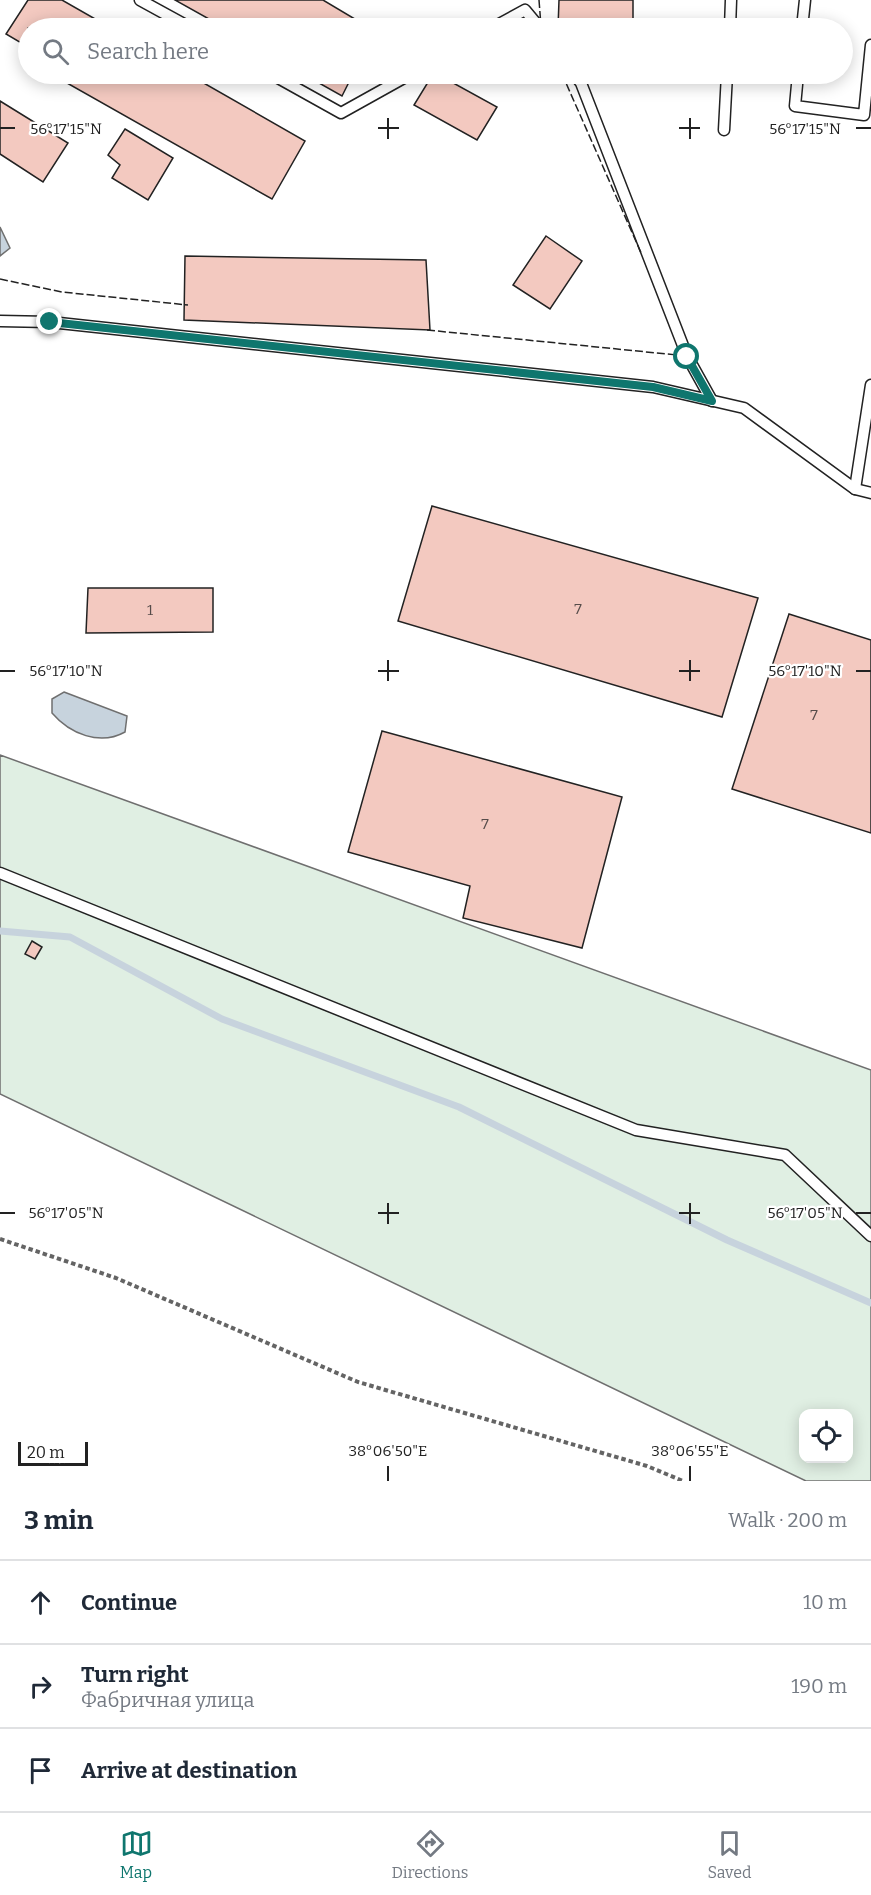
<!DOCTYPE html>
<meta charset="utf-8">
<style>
:root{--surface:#fff;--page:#f2f2f3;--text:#1f2937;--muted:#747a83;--line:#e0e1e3;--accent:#0f766e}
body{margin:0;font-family:Bitter,serif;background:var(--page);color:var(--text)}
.controls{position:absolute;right:18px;bottom:18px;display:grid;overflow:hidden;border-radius:12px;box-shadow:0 3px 15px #0003}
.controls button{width:54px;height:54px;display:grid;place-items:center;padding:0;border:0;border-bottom:2px solid var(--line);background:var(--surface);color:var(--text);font:30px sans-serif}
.scale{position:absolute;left:18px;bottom:15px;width:70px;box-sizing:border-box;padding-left:6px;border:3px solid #222;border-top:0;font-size:16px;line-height:21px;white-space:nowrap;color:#222;-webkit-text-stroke:4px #fff;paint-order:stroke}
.stop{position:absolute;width:18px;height:18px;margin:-14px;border:4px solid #0f766e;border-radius:50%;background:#fff}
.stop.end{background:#0f766e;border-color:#fff;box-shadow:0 2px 6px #0008}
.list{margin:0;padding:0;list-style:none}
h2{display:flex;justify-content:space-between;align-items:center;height:78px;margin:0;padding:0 24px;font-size:26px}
h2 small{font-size:20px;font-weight:400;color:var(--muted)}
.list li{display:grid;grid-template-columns:39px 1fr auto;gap:18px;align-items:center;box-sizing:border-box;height:84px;padding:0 24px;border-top:2px solid var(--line)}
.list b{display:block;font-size:22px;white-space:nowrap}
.list p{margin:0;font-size:20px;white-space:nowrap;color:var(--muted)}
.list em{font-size:20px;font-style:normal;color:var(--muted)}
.icon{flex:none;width:33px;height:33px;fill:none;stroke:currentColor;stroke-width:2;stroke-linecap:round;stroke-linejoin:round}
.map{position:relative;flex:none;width:871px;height:1481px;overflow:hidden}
.search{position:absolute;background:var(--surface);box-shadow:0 3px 15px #0003;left:18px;right:18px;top:18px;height:66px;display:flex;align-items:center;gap:15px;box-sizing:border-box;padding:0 21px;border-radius:33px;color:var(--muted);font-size:22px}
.sheet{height:330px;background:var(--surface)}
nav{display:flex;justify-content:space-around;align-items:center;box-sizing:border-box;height:84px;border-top:2px solid var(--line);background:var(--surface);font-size:16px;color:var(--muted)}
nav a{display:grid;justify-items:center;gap:3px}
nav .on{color:var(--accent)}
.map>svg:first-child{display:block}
.green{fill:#e0efe3;stroke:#6f6f6f;stroke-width:1.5;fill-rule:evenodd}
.water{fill:#c7d3dd;stroke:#6f6f6f;stroke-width:1.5}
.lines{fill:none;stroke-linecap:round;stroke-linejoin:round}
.stream{stroke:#c7d3dd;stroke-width:7}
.building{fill:#f3c9c0;stroke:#222;stroke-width:1.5}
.service-casing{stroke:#222;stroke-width:13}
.path{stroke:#646464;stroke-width:4;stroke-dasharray:4.5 3;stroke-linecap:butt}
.service{stroke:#fff;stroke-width:10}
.fence{stroke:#222;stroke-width:1.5;stroke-dasharray:8 3;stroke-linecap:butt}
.route{stroke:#0f766e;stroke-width:8}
.ticks{fill:none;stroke:#222;stroke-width:2}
.labels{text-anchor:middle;stroke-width:4.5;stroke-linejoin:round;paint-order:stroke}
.number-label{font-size:15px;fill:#564c4a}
.ticks-label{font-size:15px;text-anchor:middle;fill:#222;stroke:#fff;stroke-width:4.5;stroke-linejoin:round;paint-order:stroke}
</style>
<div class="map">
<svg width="871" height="1481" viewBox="0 0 871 1481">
<rect width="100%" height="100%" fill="#fff"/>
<path class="green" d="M0,755L871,1070V1481H806L0,1094ZM804,1414H848V1458H804Z"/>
<g class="water">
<path d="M0,227L10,248L0,256Z"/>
<path d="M64,692L127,716L125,732C100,746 70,734 52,713V699Z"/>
</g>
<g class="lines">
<path class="stream" d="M0,931L70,937L222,1019L459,1107L727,1240L871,1303"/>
</g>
<g class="building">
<path d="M28,0H62L111,28H28V47L6,34Z"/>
<path d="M175,0H323L370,28H225Z"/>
<path d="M559,0H633V28H558Z"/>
<path d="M28,48V61L23,57Z"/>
<path d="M51,74H188L305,141L272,199Z"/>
<path d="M303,74H353L342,96Z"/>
<path d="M433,74H437L497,107L477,140L414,105Z"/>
<path d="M0,101L68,143L43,182L0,154Z"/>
<path d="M125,129L173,158L148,200L112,178L120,165L108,155Z"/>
<path d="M546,236L582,261L550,309L513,285Z"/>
<path d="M185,256L426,260L430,330L184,320Z"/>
<path d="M432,506L758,598L722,717L398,621Z"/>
<path d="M88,588H213V632L86,633Z"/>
<path d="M789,614L871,640V833L732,789Z"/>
<path d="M382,731L622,797L582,948L463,918L470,886L348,852Z"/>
<path d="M32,941L42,947L35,959L25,954Z"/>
</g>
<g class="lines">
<g class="service-casing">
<g id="service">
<path d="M140,0L191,28"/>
<path d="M492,28L525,10L540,28"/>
<path d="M730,28L731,0"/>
<path d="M802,28L805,0"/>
<path d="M271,74L341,113L411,74"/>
<path d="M574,74L581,83L687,356L712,401"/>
<path d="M798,74L795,106L864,115L871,45"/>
<path d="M724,130L727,74"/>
<path d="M0,321L50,322L653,387L744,408L855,489L871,493"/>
<path d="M855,489L871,385"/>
<path d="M0,873L636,1130L785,1155L871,1236"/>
</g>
</g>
<path class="path" d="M0,1239L116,1278L358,1382L647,1466L683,1481"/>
<use href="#service" class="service"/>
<g class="fence">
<path d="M539,0L541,26"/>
<path d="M562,74L642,255"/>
<path d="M0,279L62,292L188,305"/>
<path d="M427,330L687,356"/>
</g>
</g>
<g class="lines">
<path class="route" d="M50,322L653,387L712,401L687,357"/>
</g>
<path class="ticks" d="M388,118V139M690,118V139M0,128H15M378,128H399M679,128H700M856,128H871M388,660V681M690,660V681M0,671H15M378,671H399M679,671H700M856,671H871M388,1203V1224M690,1203V1224M0,1213H15M378,1213H399M679,1213H700M856,1213H871M388,1466V1481M690,1466V1481"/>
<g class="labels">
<g class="number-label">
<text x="578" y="614">7</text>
<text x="150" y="615">1</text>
<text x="814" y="720">7</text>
<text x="485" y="829">7</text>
</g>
</g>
<g class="ticks-label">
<text x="66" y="134">56°17'15"N</text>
<text x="805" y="134">56°17'15"N</text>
<text x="66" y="676">56°17'10"N</text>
<text x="805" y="676">56°17'10"N</text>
<text x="66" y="1218">56°17'05"N</text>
<text x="805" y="1218">56°17'05"N</text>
<text x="388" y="1456">38°06'50"E</text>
<text x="690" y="1456">38°06'55"E</text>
</g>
</svg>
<div class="controls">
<button><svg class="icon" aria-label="locate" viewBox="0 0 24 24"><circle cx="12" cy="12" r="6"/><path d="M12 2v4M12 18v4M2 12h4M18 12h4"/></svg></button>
</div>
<div class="scale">20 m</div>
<div class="stop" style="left:687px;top:357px"></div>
<div class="stop end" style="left:50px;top:322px"></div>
<div class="search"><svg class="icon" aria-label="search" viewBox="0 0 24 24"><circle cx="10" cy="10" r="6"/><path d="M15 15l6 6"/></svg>Search here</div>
</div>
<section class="sheet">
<h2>3 min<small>Walk · 200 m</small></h2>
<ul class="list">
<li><svg class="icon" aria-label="ahead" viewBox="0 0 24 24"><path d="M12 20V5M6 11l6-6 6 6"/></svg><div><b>Continue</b></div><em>10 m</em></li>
<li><svg class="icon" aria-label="right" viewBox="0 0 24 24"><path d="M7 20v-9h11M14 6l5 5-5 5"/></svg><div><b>Turn right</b><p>Фабричная улица</p></div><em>190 m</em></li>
<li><svg class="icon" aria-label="arrive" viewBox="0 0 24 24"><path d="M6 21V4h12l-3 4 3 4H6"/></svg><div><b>Arrive at destination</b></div></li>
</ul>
</section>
<nav>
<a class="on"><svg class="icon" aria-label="map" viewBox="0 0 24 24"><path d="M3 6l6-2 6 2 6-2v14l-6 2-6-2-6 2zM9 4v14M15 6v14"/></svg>Map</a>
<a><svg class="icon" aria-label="directions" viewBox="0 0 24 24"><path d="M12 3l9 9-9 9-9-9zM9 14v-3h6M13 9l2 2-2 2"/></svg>Directions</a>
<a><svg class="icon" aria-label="saved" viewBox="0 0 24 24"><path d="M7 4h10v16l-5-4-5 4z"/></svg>Saved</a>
</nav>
